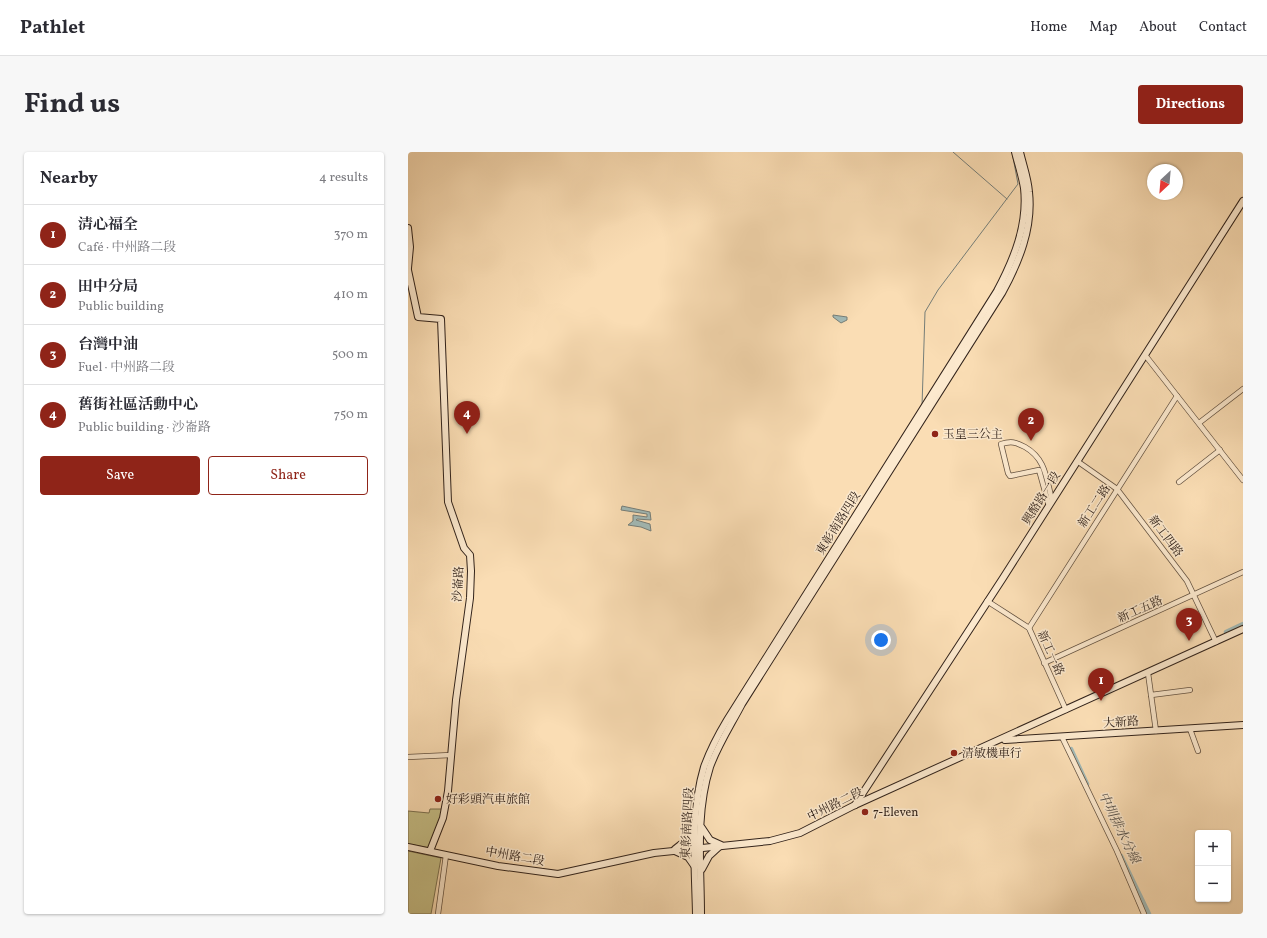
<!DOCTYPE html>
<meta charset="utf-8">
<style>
:root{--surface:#fff;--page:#f7f7f7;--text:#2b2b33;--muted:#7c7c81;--line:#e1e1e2;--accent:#8f2418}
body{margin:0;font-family:Vollkorn,"Noto Serif TC",serif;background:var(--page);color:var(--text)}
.controls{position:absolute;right:12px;bottom:12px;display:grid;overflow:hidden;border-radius:4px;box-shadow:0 1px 3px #0004}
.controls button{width:36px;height:36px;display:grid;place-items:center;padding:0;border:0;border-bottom:1px solid var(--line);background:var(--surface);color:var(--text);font:20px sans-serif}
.compass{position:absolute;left:739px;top:12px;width:36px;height:36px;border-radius:50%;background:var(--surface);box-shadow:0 1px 3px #0004;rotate:206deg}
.you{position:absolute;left:473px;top:488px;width:14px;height:14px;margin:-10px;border:3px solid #fff;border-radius:50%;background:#1a73e8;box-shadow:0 0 0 6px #1a73e833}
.badge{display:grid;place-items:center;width:26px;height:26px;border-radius:50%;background:var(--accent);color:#fff;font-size:13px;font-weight:700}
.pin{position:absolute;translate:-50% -33px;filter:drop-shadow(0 1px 2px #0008)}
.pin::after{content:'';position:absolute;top:21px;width:14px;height:12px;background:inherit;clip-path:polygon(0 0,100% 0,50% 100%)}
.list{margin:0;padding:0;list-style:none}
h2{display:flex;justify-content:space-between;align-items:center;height:52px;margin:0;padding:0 16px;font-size:17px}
h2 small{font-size:13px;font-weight:400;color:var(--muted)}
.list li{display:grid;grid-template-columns:26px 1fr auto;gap:12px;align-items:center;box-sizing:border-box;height:60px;padding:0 16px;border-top:1px solid var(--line)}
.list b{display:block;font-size:15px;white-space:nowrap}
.list p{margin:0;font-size:13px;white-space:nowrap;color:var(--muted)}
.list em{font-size:13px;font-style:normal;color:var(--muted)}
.actions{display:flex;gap:8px;padding:12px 16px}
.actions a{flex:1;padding:9px 0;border:1px solid var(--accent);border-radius:4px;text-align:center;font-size:14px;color:var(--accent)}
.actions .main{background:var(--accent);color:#fff}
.map{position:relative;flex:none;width:835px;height:762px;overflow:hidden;border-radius:4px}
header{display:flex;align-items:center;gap:24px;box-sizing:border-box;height:56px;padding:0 20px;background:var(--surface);border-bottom:1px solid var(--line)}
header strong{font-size:19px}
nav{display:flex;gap:22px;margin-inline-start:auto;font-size:14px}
.intro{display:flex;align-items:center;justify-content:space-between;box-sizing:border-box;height:96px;padding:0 24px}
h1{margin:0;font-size:28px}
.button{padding:10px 18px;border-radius:4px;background:var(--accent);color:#fff;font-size:14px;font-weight:700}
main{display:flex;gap:24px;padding:0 24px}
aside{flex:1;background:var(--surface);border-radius:4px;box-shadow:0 1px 3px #0004}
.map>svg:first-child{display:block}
.green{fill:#c6bf87;stroke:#7c7151}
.water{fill:#a2bab7;stroke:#757e79}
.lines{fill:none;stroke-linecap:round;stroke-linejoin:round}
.stream{stroke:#757e79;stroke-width:1}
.canal{stroke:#a2bab7;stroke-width:4.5}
.street-casing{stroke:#645241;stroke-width:6}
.secondary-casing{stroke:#32231b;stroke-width:8}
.street{stroke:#fce9ce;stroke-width:4.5}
.secondary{stroke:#fce9ce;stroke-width:6}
.poi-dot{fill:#8f2418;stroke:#fce9ce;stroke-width:1.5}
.labels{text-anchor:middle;stroke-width:3;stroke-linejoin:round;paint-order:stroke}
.poi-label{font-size:12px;fill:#32231b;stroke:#fce9ce;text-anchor:start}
.street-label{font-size:12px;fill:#32231b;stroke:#fce9ce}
.water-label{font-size:13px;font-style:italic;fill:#54504a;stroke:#fce9ce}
</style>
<header>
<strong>Pathlet</strong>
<nav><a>Home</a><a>Map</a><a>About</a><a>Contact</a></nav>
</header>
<div class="intro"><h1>Find us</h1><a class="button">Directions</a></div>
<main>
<aside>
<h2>Nearby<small>4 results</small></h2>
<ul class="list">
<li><span class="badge">1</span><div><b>清心福全</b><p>Café · 中州路二段</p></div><em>370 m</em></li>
<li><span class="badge">2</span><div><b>田中分局</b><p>Public building</p></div><em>410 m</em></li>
<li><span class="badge">3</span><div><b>台灣中油</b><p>Fuel · 中州路二段</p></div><em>500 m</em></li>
<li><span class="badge">4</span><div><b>舊街社區活動中心</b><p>Public building · 沙崙路</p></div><em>750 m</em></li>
</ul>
<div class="actions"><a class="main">Save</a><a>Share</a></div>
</aside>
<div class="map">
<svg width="835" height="762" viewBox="0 0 835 762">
<rect width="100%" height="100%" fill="#faddb4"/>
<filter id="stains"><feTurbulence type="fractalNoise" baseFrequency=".005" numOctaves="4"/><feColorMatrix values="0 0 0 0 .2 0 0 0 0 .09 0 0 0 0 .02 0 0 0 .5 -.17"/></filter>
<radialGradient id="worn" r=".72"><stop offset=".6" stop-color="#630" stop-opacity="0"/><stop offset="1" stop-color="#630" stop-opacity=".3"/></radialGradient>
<g class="green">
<path d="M22,657H35L22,696L0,692V659L21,661Z"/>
<path d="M0,699L33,706L23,762H0Z"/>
</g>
<g class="water">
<path d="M425,163L439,165V168L433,171L425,165Z"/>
<path d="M214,354L242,360L243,368L229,367L228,368L242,372L243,379L233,375L220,373L225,369V363L239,365V362L213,358Z"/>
</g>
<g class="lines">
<g class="stream">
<path d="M545,0L599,47"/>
<path d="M514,254L517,160L530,138L610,32L604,0"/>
</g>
<g class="canal">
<path d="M818,480L835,472"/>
<path d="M663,597L679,632"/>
<path d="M713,704L741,762"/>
</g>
<g class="street-casing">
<g id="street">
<path d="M737,203L835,328"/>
<path d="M791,271L835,237"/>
<path d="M669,309L709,337L779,429L808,490"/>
<path d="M771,330L812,298"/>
<path d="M641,354L631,318L602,324L600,321L593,292C603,289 608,290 617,295C638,307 638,326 644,348"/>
<path d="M579,449L621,476L658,558"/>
<path d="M621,476L769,244"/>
<path d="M636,511L835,420"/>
<path d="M740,521L748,579"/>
<path d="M743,543L782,538"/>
<path d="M782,577L790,599"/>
<path d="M654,585L709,699L736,762"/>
<path d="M0,605L43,603"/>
<path d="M30,762L38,703"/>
</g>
</g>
<g class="secondary-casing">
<g id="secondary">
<path d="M0,76L2,95L0,116"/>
<path d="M0,118L10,165L33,167L40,350L56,396L62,403L63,419L62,446L48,548L40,639L35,666L22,699"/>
<path d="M597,588L835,573"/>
<path d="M447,653L595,426L835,49"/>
<path d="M294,676L302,688L313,693L301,704L294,717"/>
<path d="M0,695L90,714L150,722L246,701L362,689L392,681L447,653L835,477"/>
<path d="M267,697L281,686L286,674"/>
<path d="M267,699L280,705L287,715"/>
<path d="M288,762C287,714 282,662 296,615C302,598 310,583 319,568L589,139C606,107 620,73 616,36C614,24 610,12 607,0"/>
<path d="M293,762C293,714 287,662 302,615C310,593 323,573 334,552L594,141C611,110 625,76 621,40C620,26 615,13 612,0"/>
</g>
</g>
<use href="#street" class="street"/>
<use href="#secondary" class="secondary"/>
</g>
<g class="poi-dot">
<circle cx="527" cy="282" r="4"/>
<circle cx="546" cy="601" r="4"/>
<circle cx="30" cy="647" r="4"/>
<circle cx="457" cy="660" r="4"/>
</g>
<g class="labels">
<g class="poi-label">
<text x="535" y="286">玉皇三公主</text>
<text x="554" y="605">清敏機車行</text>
<text x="38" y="651">好彩頭汽車旅館</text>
<text x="465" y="664">7-Eleven</text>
</g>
<g class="street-label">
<text transform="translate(633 346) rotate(-58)" y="4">興酪路一段</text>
<text transform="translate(686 354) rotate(-57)" y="4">新工二路</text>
<text transform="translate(430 371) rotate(-58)" y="4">東彰南路四段</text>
<text transform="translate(758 384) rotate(53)" y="4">新工四路</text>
<text transform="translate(50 432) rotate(-87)" y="4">沙崙路</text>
<text transform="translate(732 457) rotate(-24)" y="4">新工五路</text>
<text transform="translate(643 501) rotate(66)" y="4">新工一路</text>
<text transform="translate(713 570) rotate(-4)" y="4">大新路</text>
<text transform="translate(427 652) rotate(-26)" y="4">中州路二段</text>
<text transform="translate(279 671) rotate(-87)" y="4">東彰南路四段</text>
<text transform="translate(107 704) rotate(10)" y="4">中州路二段</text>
</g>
<g class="water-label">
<text transform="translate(712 675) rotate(64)" y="5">中圳排水分線</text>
</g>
</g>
<rect width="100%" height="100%" filter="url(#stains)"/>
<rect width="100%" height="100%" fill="url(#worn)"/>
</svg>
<div class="controls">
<button>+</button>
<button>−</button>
</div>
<svg class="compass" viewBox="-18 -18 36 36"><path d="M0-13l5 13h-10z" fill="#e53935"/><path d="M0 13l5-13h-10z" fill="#7c7c81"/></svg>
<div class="you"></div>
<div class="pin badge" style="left:693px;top:549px">1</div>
<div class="pin badge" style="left:623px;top:289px">2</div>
<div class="pin badge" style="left:781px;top:489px">3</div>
<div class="pin badge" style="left:59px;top:282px">4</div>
</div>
</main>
